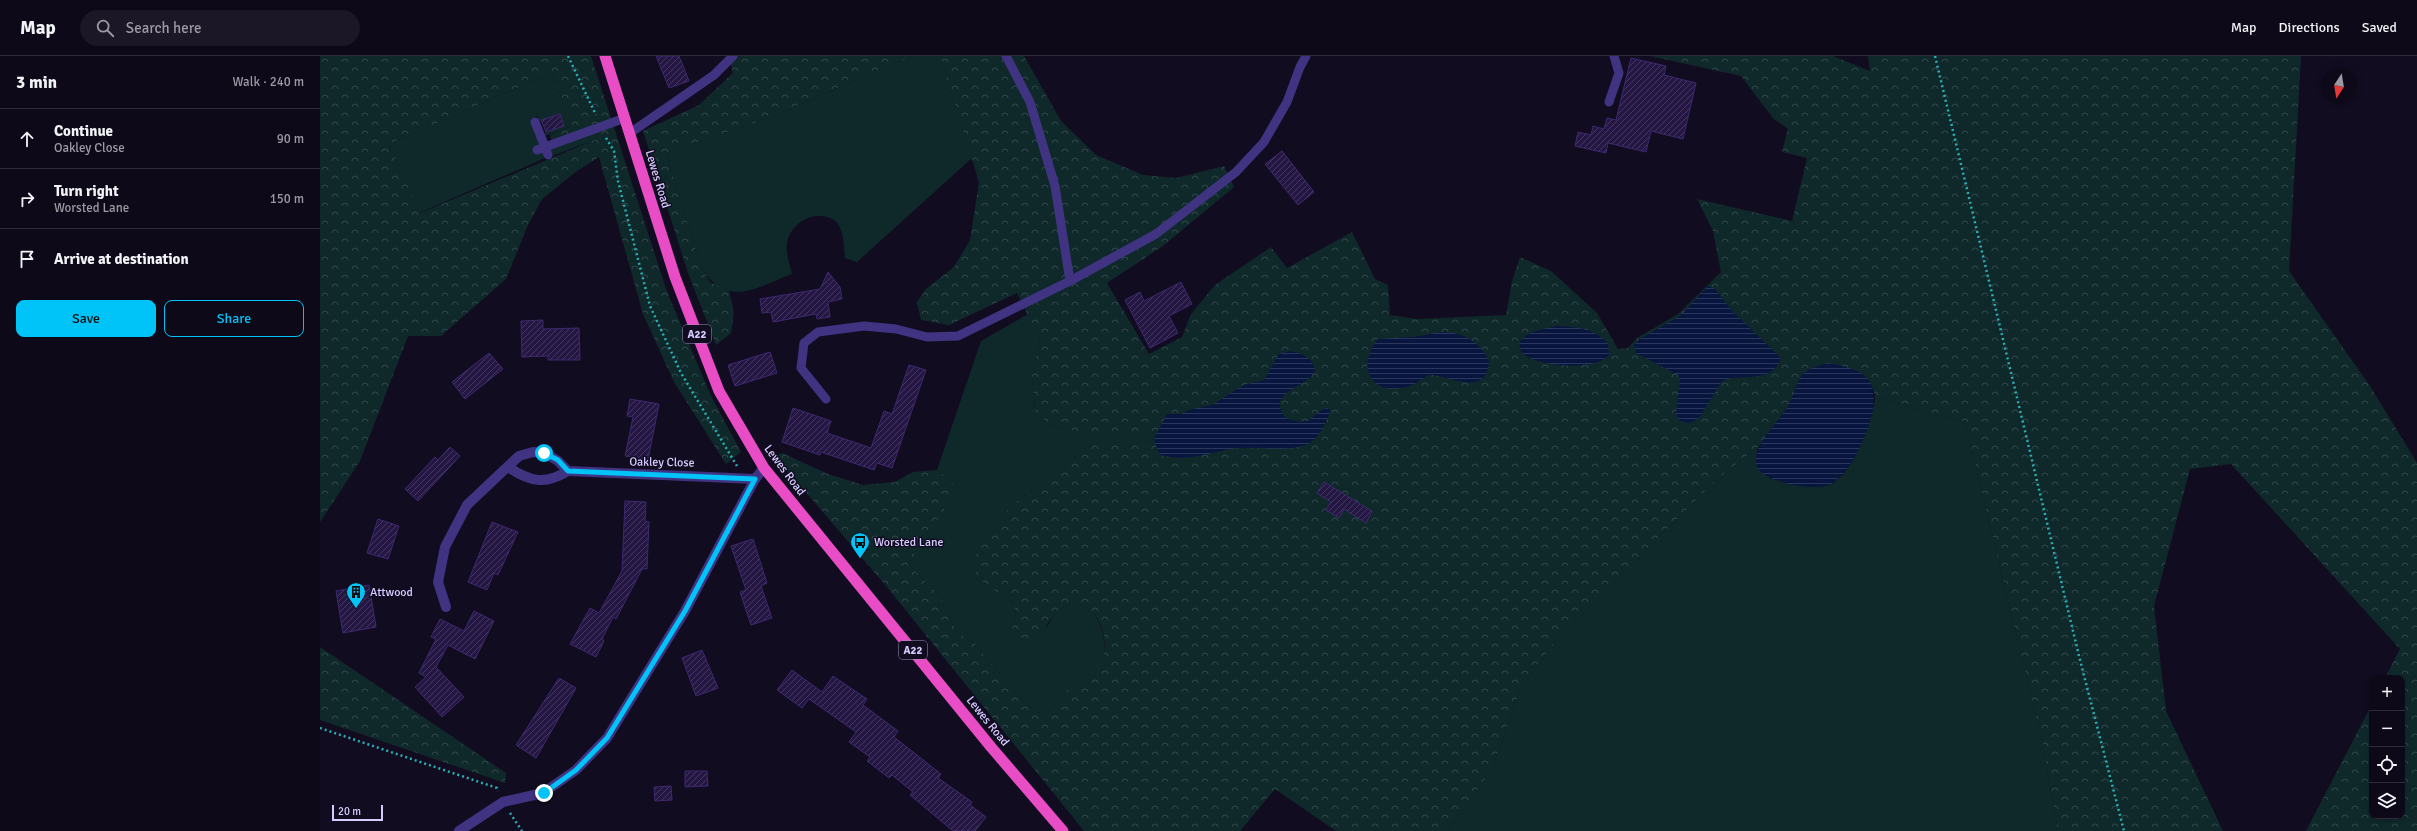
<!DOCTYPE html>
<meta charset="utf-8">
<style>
:root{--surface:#0e0919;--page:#1c1726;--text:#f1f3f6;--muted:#9b9aa2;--line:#2e2a38;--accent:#00c3f7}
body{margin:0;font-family:Signika,sans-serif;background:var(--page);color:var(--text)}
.controls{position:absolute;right:12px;bottom:12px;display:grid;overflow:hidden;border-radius:8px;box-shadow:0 2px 6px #0003}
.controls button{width:36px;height:36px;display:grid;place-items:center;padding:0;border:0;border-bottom:1px solid var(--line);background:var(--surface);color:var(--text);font:20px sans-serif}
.compass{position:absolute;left:2001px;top:12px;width:36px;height:36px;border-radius:50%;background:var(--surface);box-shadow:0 2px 6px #0003;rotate:192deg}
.scale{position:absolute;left:12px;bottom:10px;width:51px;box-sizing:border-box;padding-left:4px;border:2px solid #d7ccff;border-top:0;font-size:11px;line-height:14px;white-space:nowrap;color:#d7ccff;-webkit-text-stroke:3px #120c21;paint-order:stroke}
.stop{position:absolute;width:12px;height:12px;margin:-9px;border:3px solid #00c3f7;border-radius:50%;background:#fff}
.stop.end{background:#00c3f7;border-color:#fff;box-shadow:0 1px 4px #0008}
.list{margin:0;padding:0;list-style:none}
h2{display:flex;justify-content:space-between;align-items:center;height:52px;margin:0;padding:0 16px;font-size:17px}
h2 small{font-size:13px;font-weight:400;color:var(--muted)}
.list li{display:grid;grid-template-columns:26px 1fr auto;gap:12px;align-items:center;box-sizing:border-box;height:60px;padding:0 16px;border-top:1px solid var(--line)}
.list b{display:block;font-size:15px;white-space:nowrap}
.list p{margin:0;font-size:13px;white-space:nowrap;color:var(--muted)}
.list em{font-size:13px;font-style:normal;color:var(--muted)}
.actions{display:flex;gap:8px;padding:12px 16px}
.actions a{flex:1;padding:9px 0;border:1px solid var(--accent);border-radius:8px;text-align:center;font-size:14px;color:var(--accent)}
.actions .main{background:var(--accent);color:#111}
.icon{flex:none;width:22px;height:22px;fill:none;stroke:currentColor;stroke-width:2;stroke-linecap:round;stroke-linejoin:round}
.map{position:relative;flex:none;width:2097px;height:775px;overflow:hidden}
header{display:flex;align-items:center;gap:24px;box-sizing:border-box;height:56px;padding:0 20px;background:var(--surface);border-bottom:1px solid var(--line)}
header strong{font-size:19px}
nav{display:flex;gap:22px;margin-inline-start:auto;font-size:14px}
.search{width:280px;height:36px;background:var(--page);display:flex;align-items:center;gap:10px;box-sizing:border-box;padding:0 14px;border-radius:22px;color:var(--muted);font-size:15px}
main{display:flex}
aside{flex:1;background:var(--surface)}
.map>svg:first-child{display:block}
.green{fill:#0f292b}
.forest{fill:url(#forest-crowns);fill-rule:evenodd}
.water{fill:url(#water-rules)}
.building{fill:url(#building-hatch);stroke:#3e2870}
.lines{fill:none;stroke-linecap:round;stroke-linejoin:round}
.path{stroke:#28afb7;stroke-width:2.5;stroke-dasharray:2 3;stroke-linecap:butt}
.service{stroke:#403482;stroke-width:9}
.minor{stroke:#403482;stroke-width:10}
.trunk{stroke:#e84dc5;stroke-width:11}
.route{stroke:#00c3f7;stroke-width:5}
.labels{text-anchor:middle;stroke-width:3;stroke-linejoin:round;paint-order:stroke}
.shield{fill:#120c21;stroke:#9c92bc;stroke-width:1}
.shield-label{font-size:11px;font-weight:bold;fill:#d7ccff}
.street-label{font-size:12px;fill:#d7ccff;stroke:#120c21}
.poi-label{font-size:12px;fill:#d7ccff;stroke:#120c21;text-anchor:start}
</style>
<header>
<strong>Map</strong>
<div class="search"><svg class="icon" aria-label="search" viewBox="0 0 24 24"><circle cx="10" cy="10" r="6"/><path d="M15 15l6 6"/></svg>Search here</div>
<nav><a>Map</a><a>Directions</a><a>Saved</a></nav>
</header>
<main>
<aside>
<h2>3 min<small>Walk · 240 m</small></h2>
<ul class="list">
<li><svg class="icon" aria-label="ahead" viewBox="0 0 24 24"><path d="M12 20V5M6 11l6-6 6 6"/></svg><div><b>Continue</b><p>Oakley Close</p></div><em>90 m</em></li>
<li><svg class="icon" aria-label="right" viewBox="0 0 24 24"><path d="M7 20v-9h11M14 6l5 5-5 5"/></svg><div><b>Turn right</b><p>Worsted Lane</p></div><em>150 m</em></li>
<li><svg class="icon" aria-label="arrive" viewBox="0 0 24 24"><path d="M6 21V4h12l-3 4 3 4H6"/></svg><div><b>Arrive at destination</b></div></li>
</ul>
<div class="actions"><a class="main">Save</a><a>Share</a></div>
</aside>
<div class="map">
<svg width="2097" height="775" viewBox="0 0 2097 775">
<defs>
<pattern id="forest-crowns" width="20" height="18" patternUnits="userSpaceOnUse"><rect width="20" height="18" fill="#0f292b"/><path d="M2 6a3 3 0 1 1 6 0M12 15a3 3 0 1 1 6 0" fill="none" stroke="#31474b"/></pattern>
<pattern id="water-rules" width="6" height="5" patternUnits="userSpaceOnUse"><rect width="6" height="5" fill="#07153f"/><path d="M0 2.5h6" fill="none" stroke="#2a365c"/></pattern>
<pattern id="building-hatch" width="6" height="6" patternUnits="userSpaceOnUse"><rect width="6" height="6" fill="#251743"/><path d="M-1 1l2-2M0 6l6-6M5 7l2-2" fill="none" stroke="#44385f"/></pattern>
</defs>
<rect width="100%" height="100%" fill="#120c21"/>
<g class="green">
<path d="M592,0H620L652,102L537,206L525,202C524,191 524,171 514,164C495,152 470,167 467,187C465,196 470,209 472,218C435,232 407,253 381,211L346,97L451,61Z"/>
<path d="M232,17L252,70L225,80L224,77L244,70L240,58L219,65L217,60L211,63L221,89L213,93L215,98L223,96L225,102L99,157L69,88Z"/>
<path d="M274,77L277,83L232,100L229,94Z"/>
<path d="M708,258L720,284L712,319L715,354L728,368L744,374L834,380L833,385L779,387L758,398L726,427L703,440L662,525L693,546L696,557L692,571H727L734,558L749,547C755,548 763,548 767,551C790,569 792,619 762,630C758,631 753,631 749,632L730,655L720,657L708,650L655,588L638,576L630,564L621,541L588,508L633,426L617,414L661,285Z"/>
<path d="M1555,341L1645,366L1723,689L1738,775H1128L1172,713L1202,629L1237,584L1396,424L1439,390L1436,398L1450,422C1466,427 1495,435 1511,428C1533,418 1553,363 1555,341Z"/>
</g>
<g class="forest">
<path d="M0,0H271L346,233L390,338L421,396L406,408L354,326L323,258L279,101L257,115L222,143L208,169L186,223L121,280H88L40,405L0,466ZM232,17L252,70L230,79L232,85L271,71L277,83L100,157L69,88Z"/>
<path d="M408,0H592L451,61L346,97L381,211L390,226L409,235L414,256L411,277L396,289L368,217L323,75L379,49L413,17Z"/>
<path d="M620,0H704L741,65L776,99L823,119L856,122L904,110L914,131L843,190L787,227L829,298L862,281L871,258L895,229L951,191L967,212L1032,176L1055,223L1068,229L1070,259L1097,263L1186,259L1192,225L1200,201L1231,215L1277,257L1298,293L1308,292L1317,282L1358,258L1401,216L1393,175L1377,143L1472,165L1487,102L1462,96L1468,73L1453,62L1421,20L1330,0H1513L1550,15L1548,0H1981L1969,215L2050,330L2097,407V775H1986L2052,648V760H2082V622H2065L2080,593L1911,408L1870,413L1834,550L1846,655L1903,775H1738L1723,689L1645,366L1555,341C1552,317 1529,312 1508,307L1476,330L1470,348L1439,390L1396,424L1237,584L1202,629L1172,713L1128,775H1016L955,733L920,775H764L567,531L455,400L462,397L508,418L543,429L575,426L593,416L617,414L633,426L624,454L588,508L621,541L630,564L638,576L655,588L708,650L720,657L730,655L749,632C759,630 770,628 776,619C790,599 787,566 767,551C763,548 754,548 749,547L734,558L719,581L708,586L697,580L692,571L696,557L693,546C682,537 661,530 656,516C648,491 686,455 702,441C709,436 718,432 725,427C743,414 757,394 778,387C792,383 818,386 833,385L834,381L744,374L728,368L715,354L712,319L720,284L697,237L629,269L601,264L597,246L606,233L634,211L650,184L659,126Z"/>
<path d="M0,591L186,717L185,727L0,664Z"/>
</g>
<g class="water">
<path d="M1388,230L1395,233L1412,255L1461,302C1452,330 1417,316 1402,325L1379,362L1370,367L1360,365L1356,358L1360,324L1358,319L1316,297L1314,289L1320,283L1360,260Z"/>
<path d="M1237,270C1255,270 1276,273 1288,288L1289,299C1274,316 1217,311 1201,296L1199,287C1207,274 1223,274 1237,270Z"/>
<path d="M1121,276C1142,276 1160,285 1169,305C1167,342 1130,320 1112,319C1106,319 1103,323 1098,326C1082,335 1057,338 1049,317C1044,306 1052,291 1058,283L1094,281Z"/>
<path d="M970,295C982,297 993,302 995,315C988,331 950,335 962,357C967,366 979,366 988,365L1002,354L1007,352L1010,354C1008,365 997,385 986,389C965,396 941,391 919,392C890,395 871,407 840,399L834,385L835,380L847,358H861L869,354L892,349L924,329L944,324L959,298Z"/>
<path d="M1508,307C1521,310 1538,312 1547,322C1568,343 1534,417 1511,428C1495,435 1467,429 1451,422C1412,406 1460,367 1469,348C1474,339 1476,326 1483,318C1490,311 1499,310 1508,307Z"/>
</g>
<g class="building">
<path d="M336,0H359L369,25L349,32Z"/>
<path d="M1311,2L1346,10L1344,19L1376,27L1363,83L1331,75L1326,96L1288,87L1286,97L1255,90L1258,76L1271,79L1273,70L1284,73L1287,62L1296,64Z"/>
<path d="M240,58L244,70L226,76L221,64Z"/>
<path d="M962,95L994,136L978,149L945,108Z"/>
<path d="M508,216L520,231L522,243L508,246L510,261L497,263L496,258L453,266L451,256L442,257L440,243L500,233Z"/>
<path d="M861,226L872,248L849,260L858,277L830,292L805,244L820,236L824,245Z"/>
<path d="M223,264V273L259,272L260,304H228V300L202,301L201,265Z"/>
<path d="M450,296L457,317L415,330L408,309Z"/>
<path d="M169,297L183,313L145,343L132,326Z"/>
<path d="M589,309L606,314L572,412L557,407L554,414L501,396L500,399L462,386L473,352L511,365L507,377L551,392L564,355L572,358Z"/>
<path d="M310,343L339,348L328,404L305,400L313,361L307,360Z"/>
<path d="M130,391L140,400L98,445L85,433L115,401L118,404Z"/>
<path d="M1004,426L1052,455L1046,467L1024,453L1019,462L1006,454L1011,446L997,437Z"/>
<path d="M305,445L326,446L325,465L329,466L327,513H322L296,563L293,561L282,583L284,585L276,601L250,588L270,552L279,557L302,515Z"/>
<path d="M58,463L79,470L68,503L47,497Z"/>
<path d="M172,466L198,476L178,519L174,517L167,534L148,526Z"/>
<path d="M433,483L447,527L441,530L452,562L431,569L420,536L426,534L411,490Z"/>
<path d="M49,529L56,571L23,577L16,535Z"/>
<path d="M154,555L174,565L155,603L128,589L116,611L144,641L122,661L95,631L106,621L99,617L116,583L111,581L120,563L144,575Z"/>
<path d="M382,594L398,632L376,640L362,602Z"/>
<path d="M472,614L502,636L513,620L547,643L543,649L578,675L574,681L621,718L618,722L652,746L650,749L666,761L655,775H633L590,739L593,736L572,719L569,722L547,705L550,701L529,686L536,676L489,643L482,652L457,634Z"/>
<path d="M239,622L256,632L216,702L196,689Z"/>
<path d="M365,715H387L388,730L365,731Z"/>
<path d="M351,730L352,744L335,745L334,731Z"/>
</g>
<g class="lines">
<g class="path">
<path d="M248,0L276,59"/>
<path d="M1615,0L1759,600L1804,775"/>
<path d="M286,82L294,95L298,125L330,250L361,317L417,410"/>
<path d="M0,672L177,732L178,735"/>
<path d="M190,757L202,775"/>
</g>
<g class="service">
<path d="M1289,46L1299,17L1294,0"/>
<path d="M215,66L225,91L305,62"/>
<path d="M310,77L394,19L413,0"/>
<path d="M217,94L225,91L228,99"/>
<path d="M750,225L836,178L916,116L944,86L967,46L980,11L986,0"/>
<path d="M506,343L481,312L484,287L498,276L544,270L576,273L607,281L638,280L750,225L735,130L710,46L686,0"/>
</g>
<g class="minor">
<path d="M188,411C210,426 225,429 248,415"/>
<path d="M126,551L118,526L125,491L147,449L199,400L213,396L225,397L238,405L248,415L435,423"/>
<path d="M139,775L183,746L223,737L256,714L287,682L365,555L435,423L444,412"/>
</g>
<path class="trunk" d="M285,0L355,221L399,335L444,412L671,691L743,775"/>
</g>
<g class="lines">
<path class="route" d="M224,737L256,714L287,682L365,555L435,423L248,415L238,404L224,397"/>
</g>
<defs>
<g id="bus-pin" transform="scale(1)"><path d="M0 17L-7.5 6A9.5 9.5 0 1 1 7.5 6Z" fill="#00c3f7" stroke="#120c21"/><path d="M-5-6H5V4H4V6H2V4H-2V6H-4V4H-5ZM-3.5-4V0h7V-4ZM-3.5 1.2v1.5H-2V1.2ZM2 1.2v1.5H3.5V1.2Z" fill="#111"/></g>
<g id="building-pin" transform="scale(1)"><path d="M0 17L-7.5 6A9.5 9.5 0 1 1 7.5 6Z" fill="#00c3f7" stroke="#120c21"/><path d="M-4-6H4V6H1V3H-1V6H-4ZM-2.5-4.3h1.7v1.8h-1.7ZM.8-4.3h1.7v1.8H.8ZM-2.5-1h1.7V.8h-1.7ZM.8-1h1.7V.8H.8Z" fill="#111"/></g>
</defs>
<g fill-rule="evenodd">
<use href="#bus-pin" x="540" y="486"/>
<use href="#building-pin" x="36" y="536"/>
</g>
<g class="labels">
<g class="shield">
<rect x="363" y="269" width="28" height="18" rx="3"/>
<rect x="579" y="585" width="28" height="18" rx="3"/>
</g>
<g class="shield-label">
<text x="377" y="282">A22</text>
<text x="593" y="598">A22</text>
</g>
<g class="street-label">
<text transform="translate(338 123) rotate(73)" y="4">Lewes Road</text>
<text transform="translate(342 406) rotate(1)" y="4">Oakley Close</text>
<text transform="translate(465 414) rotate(53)" y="4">Lewes Road</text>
<text transform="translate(668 665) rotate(51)" y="4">Lewes Road</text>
</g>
<g class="poi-label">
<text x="554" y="490">Worsted Lane</text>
<text x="50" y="540">Attwood</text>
</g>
</g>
</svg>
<div class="controls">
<button>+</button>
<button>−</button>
<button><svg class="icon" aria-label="locate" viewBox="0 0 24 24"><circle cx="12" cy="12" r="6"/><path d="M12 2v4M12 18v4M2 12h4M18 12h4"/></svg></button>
<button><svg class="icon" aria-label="layers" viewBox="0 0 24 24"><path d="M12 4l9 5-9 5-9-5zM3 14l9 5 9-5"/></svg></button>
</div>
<svg class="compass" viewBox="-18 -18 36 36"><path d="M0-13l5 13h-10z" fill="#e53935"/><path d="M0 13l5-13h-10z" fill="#9b9aa2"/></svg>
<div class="scale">20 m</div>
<div class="stop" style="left:224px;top:397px"></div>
<div class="stop end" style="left:224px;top:737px"></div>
</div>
</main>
